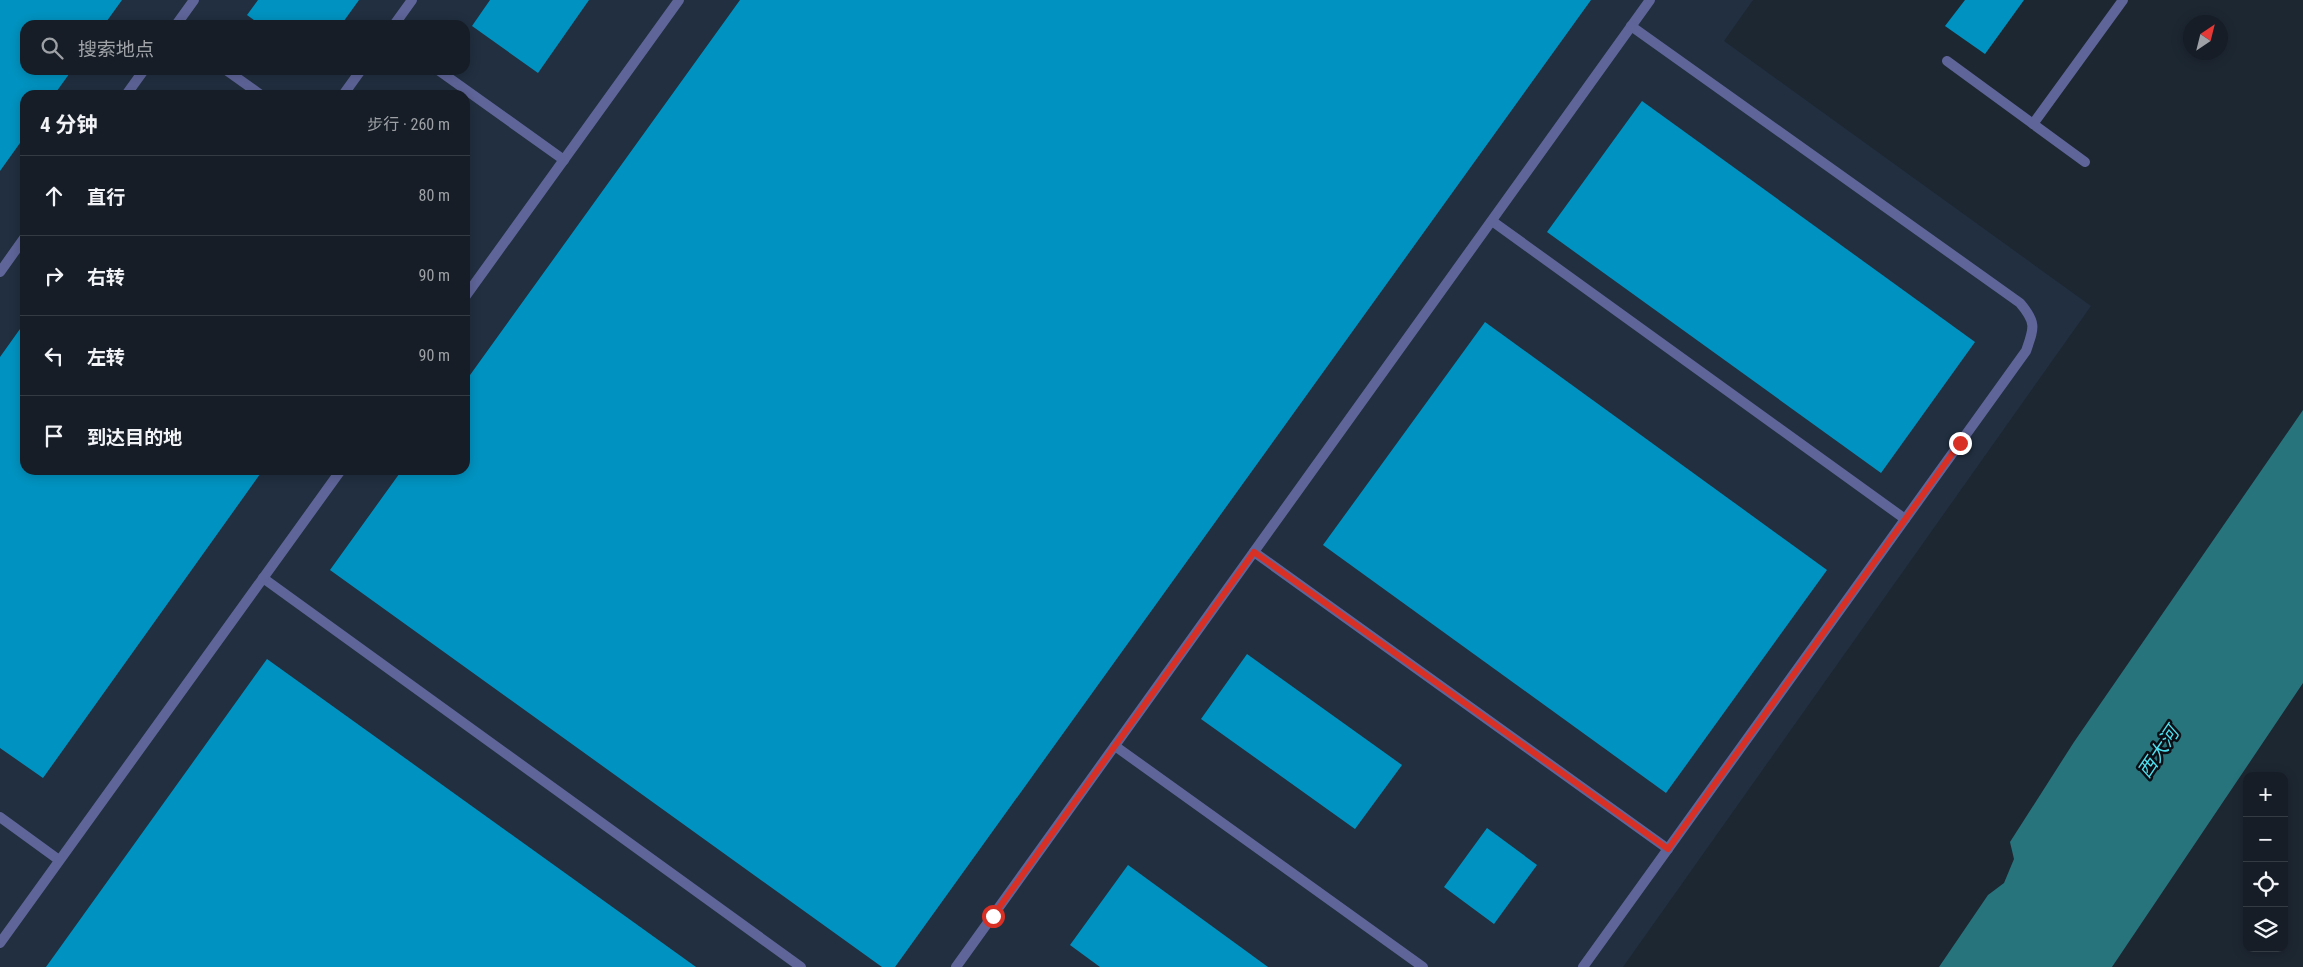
<!DOCTYPE html>
<html lang="zh">
<meta charset="utf-8">
<style>
:root{--surface:#161d26;--page:#1f262e;--text:#f1f3f6;--muted:#9ea2a7;--line:#353b43}
body{margin:0;font-family:"Roboto Condensed","Noto Sans SC",sans-serif;background:var(--page);color:var(--text)}
.controls{position:absolute;right:15px;bottom:15px;display:grid;overflow:hidden;border-radius:10px;box-shadow:0 2px 12px #0003}
.controls button{width:45px;height:45px;display:grid;place-items:center;padding:0;border:0;border-bottom:1px solid var(--line);background:var(--surface);color:var(--text);font:25px sans-serif}
.compass{position:absolute;left:2183px;top:15px;width:45px;height:45px;border-radius:50%;background:var(--surface);box-shadow:0 2px 12px #0003;rotate:35deg}
.stop{position:absolute;width:15px;height:15px;margin:-11px;border:4px solid #d93025;border-radius:50%;background:#fff}
.stop.end{background:#d93025;border-color:#fff;box-shadow:0 1px 5px #0008}
.list{margin:0;padding:0;list-style:none}
h2{display:flex;justify-content:space-between;align-items:center;height:65px;margin:0;padding:0 20px;font-size:21px}
h2 small{font-size:16px;font-weight:400;color:var(--muted)}
.list li{display:grid;grid-template-columns:32px 1fr auto;gap:15px;align-items:center;box-sizing:border-box;height:80px;padding:0 20px;border-top:1px solid var(--line)}
.list b{display:block;font-size:19px;white-space:nowrap}
.list em{font-size:16px;font-style:normal;color:var(--muted)}
.icon{flex:none;width:28px;height:28px;fill:none;stroke:currentColor;stroke-width:2;stroke-linecap:round;stroke-linejoin:round}
.map{position:relative;flex:none;width:2303px;height:967px;overflow:hidden}
.search{position:absolute;background:var(--surface);box-shadow:0 2px 12px #0003;left:20px;top:20px;width:450px;height:55px;display:flex;align-items:center;gap:12px;box-sizing:border-box;padding:0 18px;border-radius:15px;color:var(--muted);font-size:19px}
.panel{position:absolute;background:var(--surface);box-shadow:0 2px 12px #0003;left:20px;top:90px;width:450px;height:385px;border-radius:15px}
.map>svg:first-child{display:block}
.built{fill:#212f40;fill-rule:evenodd}
.water{fill:#28747c}
.building{fill:#0093c1}
.lines{fill:none;stroke-linecap:round;stroke-linejoin:round}
.lane{stroke:#5f6599;stroke-width:10}
.route{stroke:#d93025;stroke-width:6}
.labels{text-anchor:middle;stroke-width:5;stroke-linejoin:round;paint-order:stroke}
.water-label{font-size:19px;font-style:italic;fill:#4fe0ef;stroke:#0b0f15}
</style>
<div class="map">
<svg width="2303" height="967" viewBox="0 0 2303 967">
<rect width="100%" height="100%" fill="#1d2732"/>
<path class="built" d="M0,0H1753L1724,41L2091,306L1623,967H0ZM25,25H465V70H25ZM25,95H465V470H25Z"/>
<path class="water" d="M2303,410V683L2112,967H1939L1988,895L2004,883L2014,859L2010,842L2074,742Z"/>
<g class="building">
<path d="M0,0H122L104,25H25V70H72L54,95H25V136L0,171Z"/>
<path d="M258,0H359L341,25H261L247,15Z"/>
<path d="M490,0H589L538,73L472,26Z"/>
<path d="M740,0H1591L895,967H882L330,570L402,470H465V382Z"/>
<path d="M1965,0H2024L1985,54L1945,26Z"/>
<path d="M1642,101L1975,342L1881,473L1547,232Z"/>
<path d="M25,322V470H263L43,778L0,748V357Z"/>
<path d="M1485,322L1827,570L1666,793L1323,545Z"/>
<path d="M1247,654L1402,765L1355,829L1201,719Z"/>
<path d="M267,659L696,967H46Z"/>
<path d="M1487,828L1537,865L1494,924L1444,887Z"/>
<path d="M1128,865L1268,967H1100L1070,945Z"/>
</g>
<g class="lines">
<g class="lane">
<path d="M176,25L194,0"/>
<path d="M394,25L412,0"/>
<path d="M1947,61L2085,162"/>
<path d="M226,70L261,95"/>
<path d="M438,70L564,160"/>
<path d="M126,95L144,70"/>
<path d="M343,95L361,70"/>
<path d="M2033,124L2123,0"/>
<path d="M1492,221L1905,519"/>
<path d="M0,272L25,237"/>
<path d="M465,297L679,0"/>
<path d="M1254,552L1668,849"/>
<path d="M263,578L801,967"/>
<path d="M1115,746L1423,967"/>
<path d="M0,817L59,860"/>
<path d="M0,943L341,470"/>
<path d="M956,967L1650,0"/>
<path d="M1583,967L2026,351C2034,328 2037,323 2020,303L1631,26"/>
</g>
</g>
<g class="lines">
<path class="route" d="M993,916L1254,552L1668,849L1960,443"/>
</g>
<g class="labels">
<g class="water-label">
<text transform="translate(2158 752) rotate(-56)" y="7">西大河</text>
</g>
</g>
</svg>
<div class="controls">
<button>+</button>
<button>−</button>
<button><svg class="icon" aria-label="locate" viewBox="0 0 24 24"><circle cx="12" cy="12" r="6"/><path d="M12 2v4M12 18v4M2 12h4M18 12h4"/></svg></button>
<button><svg class="icon" aria-label="layers" viewBox="0 0 24 24"><path d="M12 4l9 5-9 5-9-5zM3 14l9 5 9-5"/></svg></button>
</div>
<svg class="compass" viewBox="-18 -18 36 36"><path d="M0-13l5 13h-10z" fill="#e53935"/><path d="M0 13l5-13h-10z" fill="#9ea2a7"/></svg>
<div class="stop" style="left:993px;top:916px"></div>
<div class="stop end" style="left:1960px;top:443px"></div>
<div class="search"><svg class="icon" aria-label="search" viewBox="0 0 24 24"><circle cx="10" cy="10" r="6"/><path d="M15 15l6 6"/></svg>搜索地点</div>
<section class="panel">
<h2>4 分钟<small>步行 · 260 m</small></h2>
<ul class="list">
<li><svg class="icon" aria-label="ahead" viewBox="0 0 24 24"><path d="M12 20V5M6 11l6-6 6 6"/></svg><div><b>直行</b></div><em>80 m</em></li>
<li><svg class="icon" aria-label="right" viewBox="0 0 24 24"><path d="M7 20v-9h11M14 6l5 5-5 5"/></svg><div><b>右转</b></div><em>90 m</em></li>
<li><svg class="icon" aria-label="left" viewBox="0 0 24 24"><path d="M17 20v-9H6M10 6l-5 5 5 5"/></svg><div><b>左转</b></div><em>90 m</em></li>
<li><svg class="icon" aria-label="arrive" viewBox="0 0 24 24"><path d="M6 21V4h12l-3 4 3 4H6"/></svg><div><b>到达目的地</b></div></li>
</ul>
</section>
</div>
